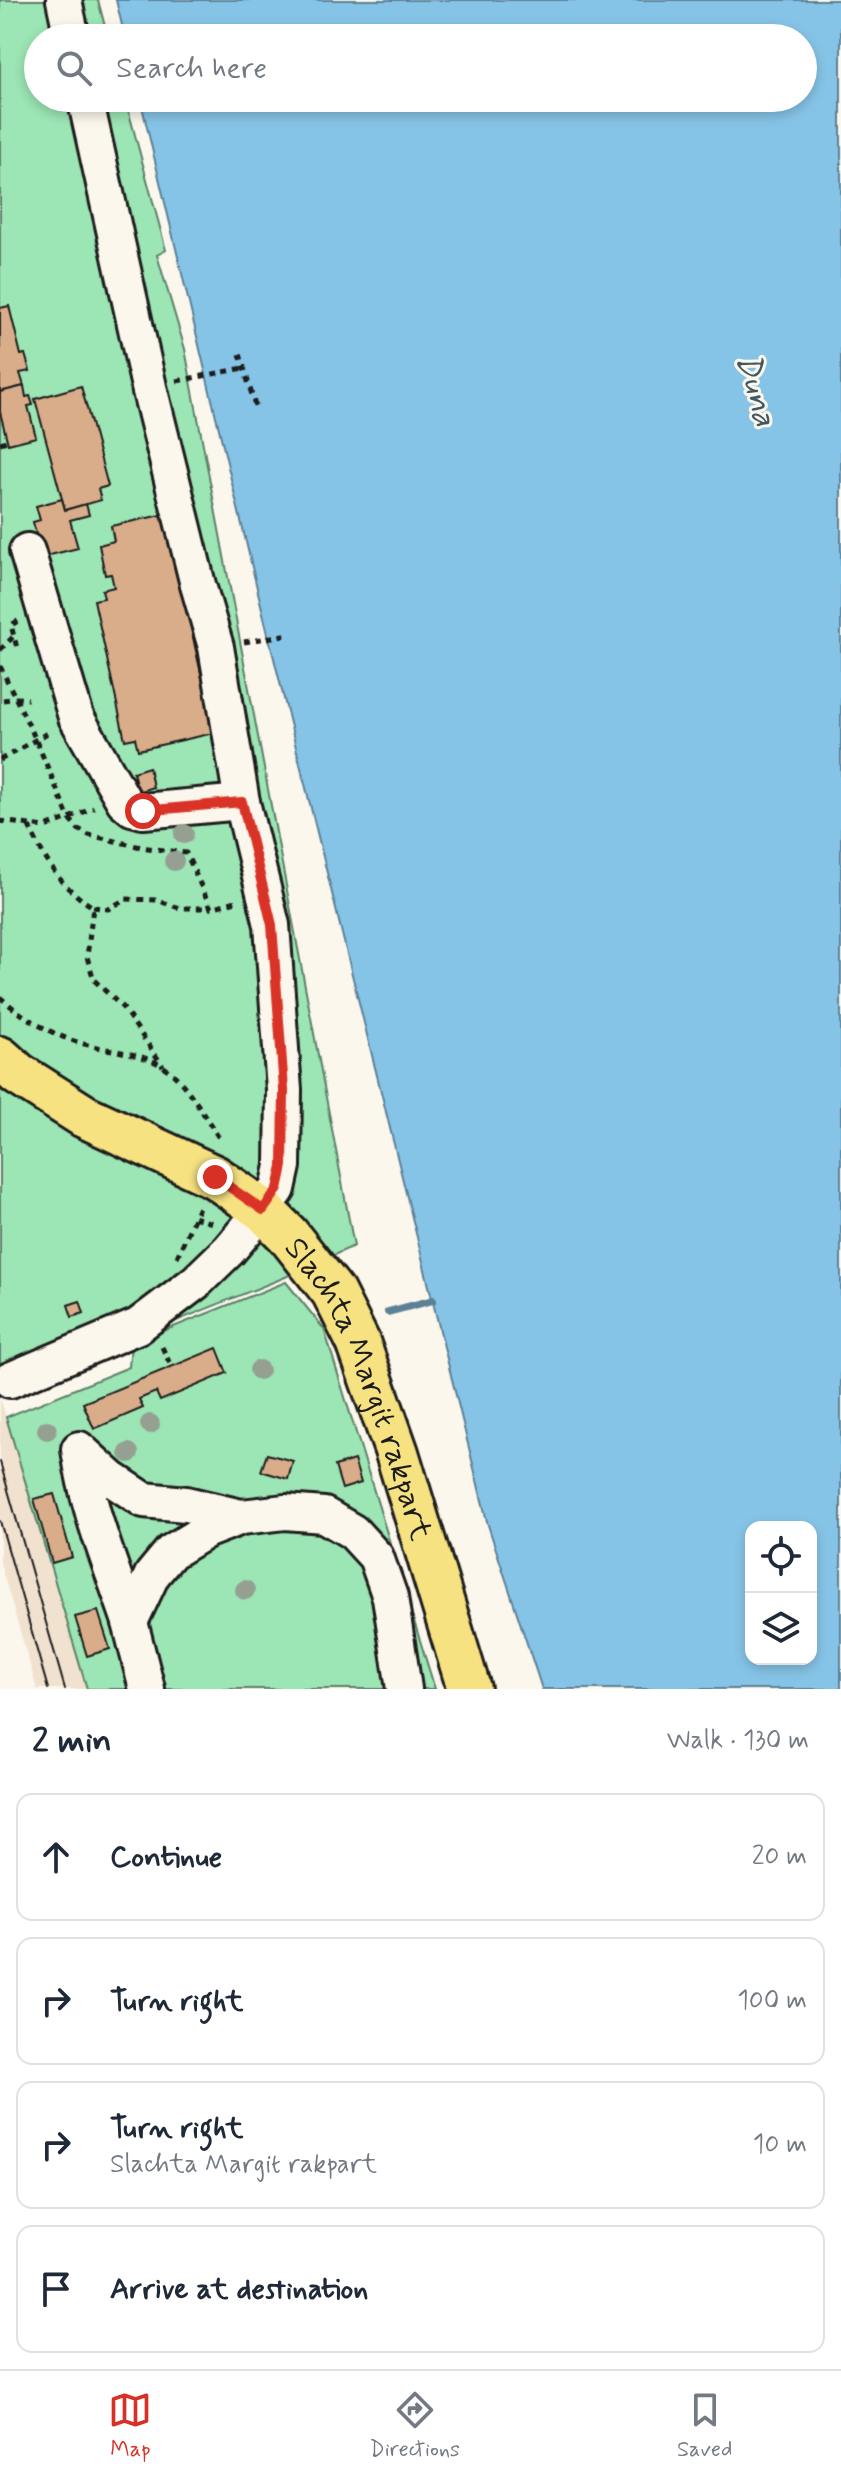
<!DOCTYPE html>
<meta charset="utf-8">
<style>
:root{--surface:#fff;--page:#f6f6f7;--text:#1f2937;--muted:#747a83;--line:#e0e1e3;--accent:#d93025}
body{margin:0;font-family:Mynerve,sans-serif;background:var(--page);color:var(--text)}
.controls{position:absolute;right:24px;bottom:24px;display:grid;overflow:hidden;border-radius:16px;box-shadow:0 4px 12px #0003}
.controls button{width:72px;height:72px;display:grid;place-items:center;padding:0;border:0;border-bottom:2px solid var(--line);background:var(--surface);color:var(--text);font:40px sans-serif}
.stop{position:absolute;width:24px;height:24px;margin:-18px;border:6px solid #d93025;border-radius:50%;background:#fff}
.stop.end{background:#d93025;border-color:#fff;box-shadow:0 2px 8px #0008}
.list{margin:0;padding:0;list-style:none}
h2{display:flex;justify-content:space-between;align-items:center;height:104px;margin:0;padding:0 32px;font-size:34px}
h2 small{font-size:26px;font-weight:400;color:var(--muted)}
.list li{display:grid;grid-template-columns:52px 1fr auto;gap:24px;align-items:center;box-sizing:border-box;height:128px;margin:0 16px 16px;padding:0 16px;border:2px solid var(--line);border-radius:16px}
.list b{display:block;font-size:30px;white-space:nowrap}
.list p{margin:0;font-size:26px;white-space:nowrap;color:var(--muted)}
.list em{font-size:26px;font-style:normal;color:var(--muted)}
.icon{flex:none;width:44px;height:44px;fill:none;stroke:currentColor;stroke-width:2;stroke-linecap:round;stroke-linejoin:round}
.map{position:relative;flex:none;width:841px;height:1689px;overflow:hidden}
.search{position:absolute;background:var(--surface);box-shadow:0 4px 12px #0003;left:24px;right:24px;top:24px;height:88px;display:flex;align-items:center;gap:20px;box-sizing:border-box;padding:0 28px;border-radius:44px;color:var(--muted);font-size:30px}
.sheet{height:680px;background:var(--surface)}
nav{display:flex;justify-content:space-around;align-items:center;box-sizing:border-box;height:112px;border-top:2px solid var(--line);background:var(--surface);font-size:22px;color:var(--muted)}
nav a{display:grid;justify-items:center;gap:4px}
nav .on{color:var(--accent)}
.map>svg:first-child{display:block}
.built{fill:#f1e1cf}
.green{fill:#9ce5b4;stroke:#5c8068;stroke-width:2}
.water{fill:#86c4e7;stroke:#5c8196;stroke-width:2;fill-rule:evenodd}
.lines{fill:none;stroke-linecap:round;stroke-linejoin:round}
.stream{stroke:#5c8196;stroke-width:8}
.building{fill:#d9ad8a;stroke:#1c1c1c;stroke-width:2}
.minor-casing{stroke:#1c1c1c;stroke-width:40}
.major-casing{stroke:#1c1c1c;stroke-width:48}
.path{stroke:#1c1c1c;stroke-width:5;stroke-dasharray:6 6;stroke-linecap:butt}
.minor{stroke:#fbf7ec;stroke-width:34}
.major{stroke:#f7e281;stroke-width:42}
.tram{stroke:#1c1c1c;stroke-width:2}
.tree{fill:#95a093}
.route{stroke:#d93025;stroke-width:10}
.labels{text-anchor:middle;stroke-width:6;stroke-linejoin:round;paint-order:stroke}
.street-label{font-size:32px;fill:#1c1c1c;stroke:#fbf7ec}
.water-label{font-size:34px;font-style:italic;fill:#415763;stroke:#fbf7ec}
</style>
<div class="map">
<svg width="841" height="1689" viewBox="0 0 841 1689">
<rect width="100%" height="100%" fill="#fbf7ec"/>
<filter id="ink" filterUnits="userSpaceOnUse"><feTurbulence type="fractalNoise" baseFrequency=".0125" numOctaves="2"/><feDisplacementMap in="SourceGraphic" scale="16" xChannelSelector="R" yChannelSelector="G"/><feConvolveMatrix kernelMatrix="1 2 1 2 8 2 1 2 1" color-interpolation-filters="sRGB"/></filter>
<g filter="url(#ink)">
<path class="built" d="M0,1397L6,1418L87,1689H37L0,1563Z"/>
<g class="green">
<path d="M0,0H98L108,38H38V98H125L166,250L157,255L185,349L354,1246L283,1278L0,1392Z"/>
<path d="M286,1282L324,1329L435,1689H87L6,1417L129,1367L131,1344Z"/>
</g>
<path class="water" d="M116,0H841V1689H542L488,1525L268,634L140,98H803V38H125ZM751,1527H811V1659H751Z"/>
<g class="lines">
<path class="stream" d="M388,1312L433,1300"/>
</g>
<g class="building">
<path d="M9,306L21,355L25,354L30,371L20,373L24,386L0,392V308Z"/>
<path d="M24,386L26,397L30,396L33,405L28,406L36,437L8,444L0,412V392Z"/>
<path d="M81,386L108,486L98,489L101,500L65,510L35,399Z"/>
<path d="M62,499L65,510L86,504L89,515L70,520L78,548L42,557L33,522L40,520L36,506Z"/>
<path d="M166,514L214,733L138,750L135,738L125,740L94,600L104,598L102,590L114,587L111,574L105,575L99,545L114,541L111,526Z"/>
<path d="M149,767L153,787L138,792L133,772Z"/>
<path d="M80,1301L84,1313L72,1317L68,1305Z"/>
<path d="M217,1348L227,1373L160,1401L156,1392L139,1399L143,1408L94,1429L83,1403Z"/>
<path d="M267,1454L293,1461L288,1479L261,1471Z"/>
<path d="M354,1460L361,1483L342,1489L335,1466Z"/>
<path d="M54,1494L72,1557L52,1563L34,1499Z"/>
<path d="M98,1611L110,1649L87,1656L75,1617Z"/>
</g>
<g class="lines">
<g class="minor-casing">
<g id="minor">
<path d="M64,0L72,38"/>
<path d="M27,551L76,717L124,801L132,808L143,811L242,802"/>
<path d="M10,1380L138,1326L196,1282L229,1250L263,1210L278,1189L283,1166L284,1090L272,925L242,802L216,647L198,585L149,387L85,98"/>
<path d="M130,1622C111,1565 87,1509 79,1449L112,1479L144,1500L186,1504L241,1517"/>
<path d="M147,1689L130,1622L152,1575L171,1552L207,1530L241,1517L285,1512L324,1515L353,1532L376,1557L390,1597L404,1689"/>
</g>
</g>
<g class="major-casing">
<g id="major">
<path id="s1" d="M0,1058L18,1074L84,1116L215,1177L263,1210L288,1235L333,1292L358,1342L397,1453L469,1689"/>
</g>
</g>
<g class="path">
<path d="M240,354L256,409"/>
<path d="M177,381L244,368"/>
<path d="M0,443L7,441"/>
<path d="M18,621L11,625L18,652"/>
<path d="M244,642L289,634"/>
<path d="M0,650L13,637"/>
<path d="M0,666L36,740L69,818L78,829L89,835L141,847L186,853L211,908L236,901"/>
<path d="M3,700L17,698L28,699"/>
<path d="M0,760L51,731"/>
<path d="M0,821L46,827L94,808"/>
<path d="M29,826C47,863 57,884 93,907L87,957L94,980L123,1008L163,1066"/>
<path d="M93,907L108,909L126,899L157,900L179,908H211"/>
<path d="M0,997C21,1016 53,1036 81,1043C107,1051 141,1052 164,1067C187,1082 206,1119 221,1141"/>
<path d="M194,1217L212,1223"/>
<path d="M177,1257L199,1207"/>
<path d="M162,1347L171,1366"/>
</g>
<use href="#minor" class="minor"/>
<use href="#major" class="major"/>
<g class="tram">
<path d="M0,1462L65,1689"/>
<path d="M0,1521L48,1689"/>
</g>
</g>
<g class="tree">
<circle cx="184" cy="834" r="10"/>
<circle cx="174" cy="861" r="10"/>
<circle cx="259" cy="1370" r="10"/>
<circle cx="150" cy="1424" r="10"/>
<circle cx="47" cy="1430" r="10"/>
<circle cx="129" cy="1453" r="10"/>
<circle cx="245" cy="1590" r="10"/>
</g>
</g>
<g class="lines" filter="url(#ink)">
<path class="route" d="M143,811L242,802L272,925L284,1090L283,1166L278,1189L263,1210L215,1177"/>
</g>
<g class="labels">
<g class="street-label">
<text dy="11" stroke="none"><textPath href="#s1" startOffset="512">Slachta Margit rakpart</textPath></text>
</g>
<g class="water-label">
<text transform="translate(758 389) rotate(74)" y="12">Duna</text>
</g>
</g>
</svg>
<div class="controls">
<button><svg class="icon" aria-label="locate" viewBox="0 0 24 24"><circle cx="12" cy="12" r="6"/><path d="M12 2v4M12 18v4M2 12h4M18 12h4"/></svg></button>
<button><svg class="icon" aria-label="layers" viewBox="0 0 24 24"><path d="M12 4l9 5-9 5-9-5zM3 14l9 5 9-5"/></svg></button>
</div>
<div class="stop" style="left:143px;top:811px"></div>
<div class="stop end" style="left:215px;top:1177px"></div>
<div class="search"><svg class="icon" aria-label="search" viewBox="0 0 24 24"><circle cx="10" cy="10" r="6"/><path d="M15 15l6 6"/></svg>Search here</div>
</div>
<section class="sheet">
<h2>2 min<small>Walk · 130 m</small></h2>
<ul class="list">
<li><svg class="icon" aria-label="ahead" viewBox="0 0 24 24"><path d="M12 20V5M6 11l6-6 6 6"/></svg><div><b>Continue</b></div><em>20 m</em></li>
<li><svg class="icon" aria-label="right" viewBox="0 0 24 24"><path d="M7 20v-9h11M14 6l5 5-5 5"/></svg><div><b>Turn right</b></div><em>100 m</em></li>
<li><svg class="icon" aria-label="right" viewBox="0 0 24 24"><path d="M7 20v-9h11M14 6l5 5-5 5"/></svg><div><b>Turn right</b><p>Slachta Margit rakpart</p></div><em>10 m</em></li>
<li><svg class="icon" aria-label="arrive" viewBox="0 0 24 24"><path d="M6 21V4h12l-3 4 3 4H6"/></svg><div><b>Arrive at destination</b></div></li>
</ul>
</section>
<nav>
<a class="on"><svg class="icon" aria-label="map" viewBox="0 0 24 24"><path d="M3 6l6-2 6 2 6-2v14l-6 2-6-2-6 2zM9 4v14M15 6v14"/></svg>Map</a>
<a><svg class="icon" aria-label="directions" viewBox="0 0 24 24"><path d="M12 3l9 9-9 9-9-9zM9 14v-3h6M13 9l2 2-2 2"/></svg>Directions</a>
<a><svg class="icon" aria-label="saved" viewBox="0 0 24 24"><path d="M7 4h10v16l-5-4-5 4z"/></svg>Saved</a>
</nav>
